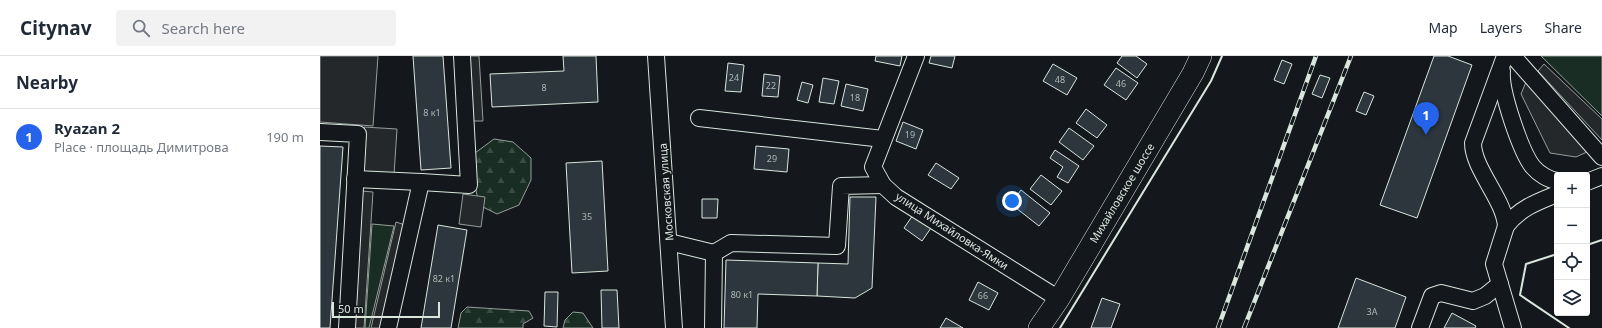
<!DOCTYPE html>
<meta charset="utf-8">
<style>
:root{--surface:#fff;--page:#f2f2f3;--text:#1f2937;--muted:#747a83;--line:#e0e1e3;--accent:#2563eb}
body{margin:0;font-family:"Noto Sans",sans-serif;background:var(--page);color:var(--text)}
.controls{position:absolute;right:12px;bottom:12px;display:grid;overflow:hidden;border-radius:4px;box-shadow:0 1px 3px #0004}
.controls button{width:36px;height:36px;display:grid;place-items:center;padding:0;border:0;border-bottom:1px solid var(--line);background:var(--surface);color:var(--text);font:20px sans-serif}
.scale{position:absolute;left:12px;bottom:10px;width:108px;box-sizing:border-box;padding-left:4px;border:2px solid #d8e6dc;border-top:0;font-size:11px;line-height:14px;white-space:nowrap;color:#d8e6dc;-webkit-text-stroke:3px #14181c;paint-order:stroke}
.you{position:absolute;left:692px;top:145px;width:14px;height:14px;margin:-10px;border:3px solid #fff;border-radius:50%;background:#1a73e8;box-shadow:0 0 0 6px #1a73e833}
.badge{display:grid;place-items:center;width:26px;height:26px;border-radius:50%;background:var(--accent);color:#fff;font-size:13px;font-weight:700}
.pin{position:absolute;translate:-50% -33px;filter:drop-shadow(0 1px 2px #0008)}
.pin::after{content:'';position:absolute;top:21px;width:14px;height:12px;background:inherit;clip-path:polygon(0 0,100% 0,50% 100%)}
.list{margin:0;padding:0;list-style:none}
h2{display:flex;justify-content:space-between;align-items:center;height:52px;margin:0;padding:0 16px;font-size:17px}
h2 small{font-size:13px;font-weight:400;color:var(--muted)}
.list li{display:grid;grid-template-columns:26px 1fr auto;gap:12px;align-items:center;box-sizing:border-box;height:56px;padding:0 16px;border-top:1px solid var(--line)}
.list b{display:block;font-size:15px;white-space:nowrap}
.list p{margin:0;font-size:13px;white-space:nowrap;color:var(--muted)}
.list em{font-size:13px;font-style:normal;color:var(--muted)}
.icon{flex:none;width:22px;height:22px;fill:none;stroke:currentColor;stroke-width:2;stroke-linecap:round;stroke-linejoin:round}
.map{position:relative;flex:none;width:1282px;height:272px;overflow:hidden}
header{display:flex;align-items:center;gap:24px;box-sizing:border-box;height:56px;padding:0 20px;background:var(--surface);border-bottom:1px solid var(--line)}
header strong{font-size:19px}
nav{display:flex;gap:22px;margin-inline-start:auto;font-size:14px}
.search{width:280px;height:36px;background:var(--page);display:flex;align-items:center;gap:10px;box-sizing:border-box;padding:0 14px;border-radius:4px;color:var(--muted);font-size:15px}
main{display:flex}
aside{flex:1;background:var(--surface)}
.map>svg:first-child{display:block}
.forest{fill:url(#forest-firs);stroke:#939e99}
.park{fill:#1a2d24;stroke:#939e99}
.parking{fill:#24282b;stroke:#939e99}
.building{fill:#2c363c;stroke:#d8e6dc}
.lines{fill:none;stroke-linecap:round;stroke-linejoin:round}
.minor-casing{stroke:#d8e6dc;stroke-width:18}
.major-casing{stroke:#d8e6dc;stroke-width:22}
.minor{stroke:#14181c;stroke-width:16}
.major{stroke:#14181c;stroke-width:21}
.rail-casing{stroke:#d8e6dc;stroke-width:4.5}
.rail{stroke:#14181c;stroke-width:3;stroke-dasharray:9;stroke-linecap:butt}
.wall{stroke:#d8e6dc;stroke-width:2}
.labels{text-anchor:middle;stroke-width:3;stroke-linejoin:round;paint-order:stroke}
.number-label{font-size:9px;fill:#adbab4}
.street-label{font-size:11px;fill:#d8e6dc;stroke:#14181c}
</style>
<header>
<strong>Citynav</strong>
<div class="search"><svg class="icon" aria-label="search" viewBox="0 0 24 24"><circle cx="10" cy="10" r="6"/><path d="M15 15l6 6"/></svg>Search here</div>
<nav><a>Map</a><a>Layers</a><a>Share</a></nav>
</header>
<main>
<aside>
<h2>Nearby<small></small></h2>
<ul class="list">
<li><span class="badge">1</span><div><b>Ryazan 2</b><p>Place · площадь Димитрова</p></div><em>190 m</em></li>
</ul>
</aside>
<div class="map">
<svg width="1282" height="272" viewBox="0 0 1282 272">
<defs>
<pattern id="forest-firs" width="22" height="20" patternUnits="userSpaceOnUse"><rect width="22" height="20" fill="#1a2d24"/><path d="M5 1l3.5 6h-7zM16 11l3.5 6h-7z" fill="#3b4b43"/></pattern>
</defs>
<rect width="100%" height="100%" fill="#14181c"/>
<g class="forest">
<path d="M174,83L193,86L211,102V124L199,149L177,158L159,149L154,124L155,97Z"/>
<path d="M147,251L209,255L213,262L203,268V272H138L141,257Z"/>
<path d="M253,256L263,257L273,272H243L245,264Z"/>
</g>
<g class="park">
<path d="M1221,0H1282V60L1281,59Z"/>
<path d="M52,168L74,170L49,272H45Z"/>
</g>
<g class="parking">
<path d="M0,0H58L53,70L0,66Z"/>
<path d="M147,0H159L163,65H152Z"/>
<path d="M1224,8L1282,63V84L1218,15Z"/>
<path d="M1206,26L1267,96L1256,101L1230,97L1201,38Z"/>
<path d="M44,71L77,73L74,119L41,117Z"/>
<path d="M42,135L53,136L44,272H32Z"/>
<path d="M143,138L165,141L161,171L139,168Z"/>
<path d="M76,166L85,169L61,272H51Z"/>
</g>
<g class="building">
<path d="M93,0H123L131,112L101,114Z"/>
<path d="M243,0H276L278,46L172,51L170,18L244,15Z"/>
<path d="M556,0H582L580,10L555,5Z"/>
<path d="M611,0H635L632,12L609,7Z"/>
<path d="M802,0H816L827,8L817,22L797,7Z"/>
<path d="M1114,0H1128L1152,9L1097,162L1060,149Z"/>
<path d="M962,4L972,8L964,28L954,24Z"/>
<path d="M408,7L424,9L421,36L405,35Z"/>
<path d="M733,8L757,22L747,39L723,25Z"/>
<path d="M796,12L818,27L806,44L784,29Z"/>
<path d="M444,18L460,20L458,41L442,40Z"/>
<path d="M1000,19L1010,22L1002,42L992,38Z"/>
<path d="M503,22L519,25L514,48L499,46Z"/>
<path d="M482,26L493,29L488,47L477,44Z"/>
<path d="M526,28L548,33L543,55L521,50Z"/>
<path d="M1044,36L1054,40L1046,59L1036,55Z"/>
<path d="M766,53L787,69L777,82L756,67Z"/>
<path d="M583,66L603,74L596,93L576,85Z"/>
<path d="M749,72L774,90L763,104L739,86Z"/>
<path d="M0,90L23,91L10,272H0Z"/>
<path d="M436,90L469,93L467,116L434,113Z"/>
<path d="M735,94L759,110L748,127L737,121L743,111L730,102Z"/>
<path d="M282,105L288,215L252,217L246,107Z"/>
<path d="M616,107L639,122L631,133L608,119Z"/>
<path d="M721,119L742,135L731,149L710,133Z"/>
<path d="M701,134L730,157L719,170L691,148Z"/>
<path d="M530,141H556L552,232L535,242L497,240L498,207L528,208Z"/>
<path d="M382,143H398L397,162H382Z"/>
<path d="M593,159L611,172L602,185L584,172Z"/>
<path d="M118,169L147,174L131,272H101Z"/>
<path d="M406,204L498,207L497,240L438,238L437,272H404Z"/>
<path d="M1036,222L1086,241L1075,272H1018Z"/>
<path d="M658,226L678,237L669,254L649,244Z"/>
<path d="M281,234H297L299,272H282Z"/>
<path d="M225,236H238L237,271L224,270Z"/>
<path d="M782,242L800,248L791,272H771Z"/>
<path d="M1132,257L1156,270L1155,272H1124Z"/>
<path d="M626,262L643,272H620Z"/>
</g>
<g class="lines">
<g class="minor-casing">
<g id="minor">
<path d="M336,0L354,272"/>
<path d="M596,0L553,111L563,129L576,141L739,243"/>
<path d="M1185,0L1153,87C1153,113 1184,143 1186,170C1200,152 1217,146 1237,138"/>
<path d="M1193,0L1282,101"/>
<path d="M1182,15C1180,35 1201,96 1213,111C1219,118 1229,124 1237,125"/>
<path d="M379,62L563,83"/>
<path d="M0,76L38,78L27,272"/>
<path d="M35,123L101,126"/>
<path d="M1267,126L1282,120"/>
<path d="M1186,170L1174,208L1193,272"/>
<path d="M349,186L394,197L393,272"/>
<path d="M394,197L411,187L517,190L521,130L563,129"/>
<path d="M68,272L101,126L149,129L142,0"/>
<path d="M1100,272L1112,240L1121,237L1153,245L1165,240L1180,228"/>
</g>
</g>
<g class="major-casing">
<path id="major" d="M719,272L739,243L873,17L881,0"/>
</g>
<use href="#minor" class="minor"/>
<use href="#major" class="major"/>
<g class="rail-casing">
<g id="rail">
<path d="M898,272L996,0"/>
<path d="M924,272L1031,0"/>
</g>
</g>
<use href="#rail" class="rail"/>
<g class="wall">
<path d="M1267,189L1282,184"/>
<path d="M1237,198L1206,208L1200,239L1249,272"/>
<path d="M740,272L891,25L902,0"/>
</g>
</g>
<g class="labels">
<g class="number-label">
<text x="414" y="25">24</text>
<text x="740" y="27">48</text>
<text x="801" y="31">46</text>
<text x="451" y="33">22</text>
<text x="224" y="35">8</text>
<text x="535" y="45">18</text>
<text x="112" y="60">8 к1</text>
<text x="590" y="82">19</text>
<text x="452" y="106">29</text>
<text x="267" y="164">35</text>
<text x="124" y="226">82 к1</text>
<text x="422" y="242">80 к1</text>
<text x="663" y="243">66</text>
<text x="1052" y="259">3А</text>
</g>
<g class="street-label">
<text transform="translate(346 136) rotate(-94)" y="4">Московская улица</text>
<text transform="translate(802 137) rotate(-59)" y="4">Михайловское шоссе</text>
<text transform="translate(632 175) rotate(33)" y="4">улица Михайловка-Ямки</text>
</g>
</g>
</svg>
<div class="controls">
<button>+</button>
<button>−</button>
<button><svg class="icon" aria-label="locate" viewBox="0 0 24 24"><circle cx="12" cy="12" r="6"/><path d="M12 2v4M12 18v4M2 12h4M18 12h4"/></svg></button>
<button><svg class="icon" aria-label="layers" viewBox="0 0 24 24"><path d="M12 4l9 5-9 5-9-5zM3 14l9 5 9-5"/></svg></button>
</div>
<div class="scale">50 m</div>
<div class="you"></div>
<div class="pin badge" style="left:1106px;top:79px">1</div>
</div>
</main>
